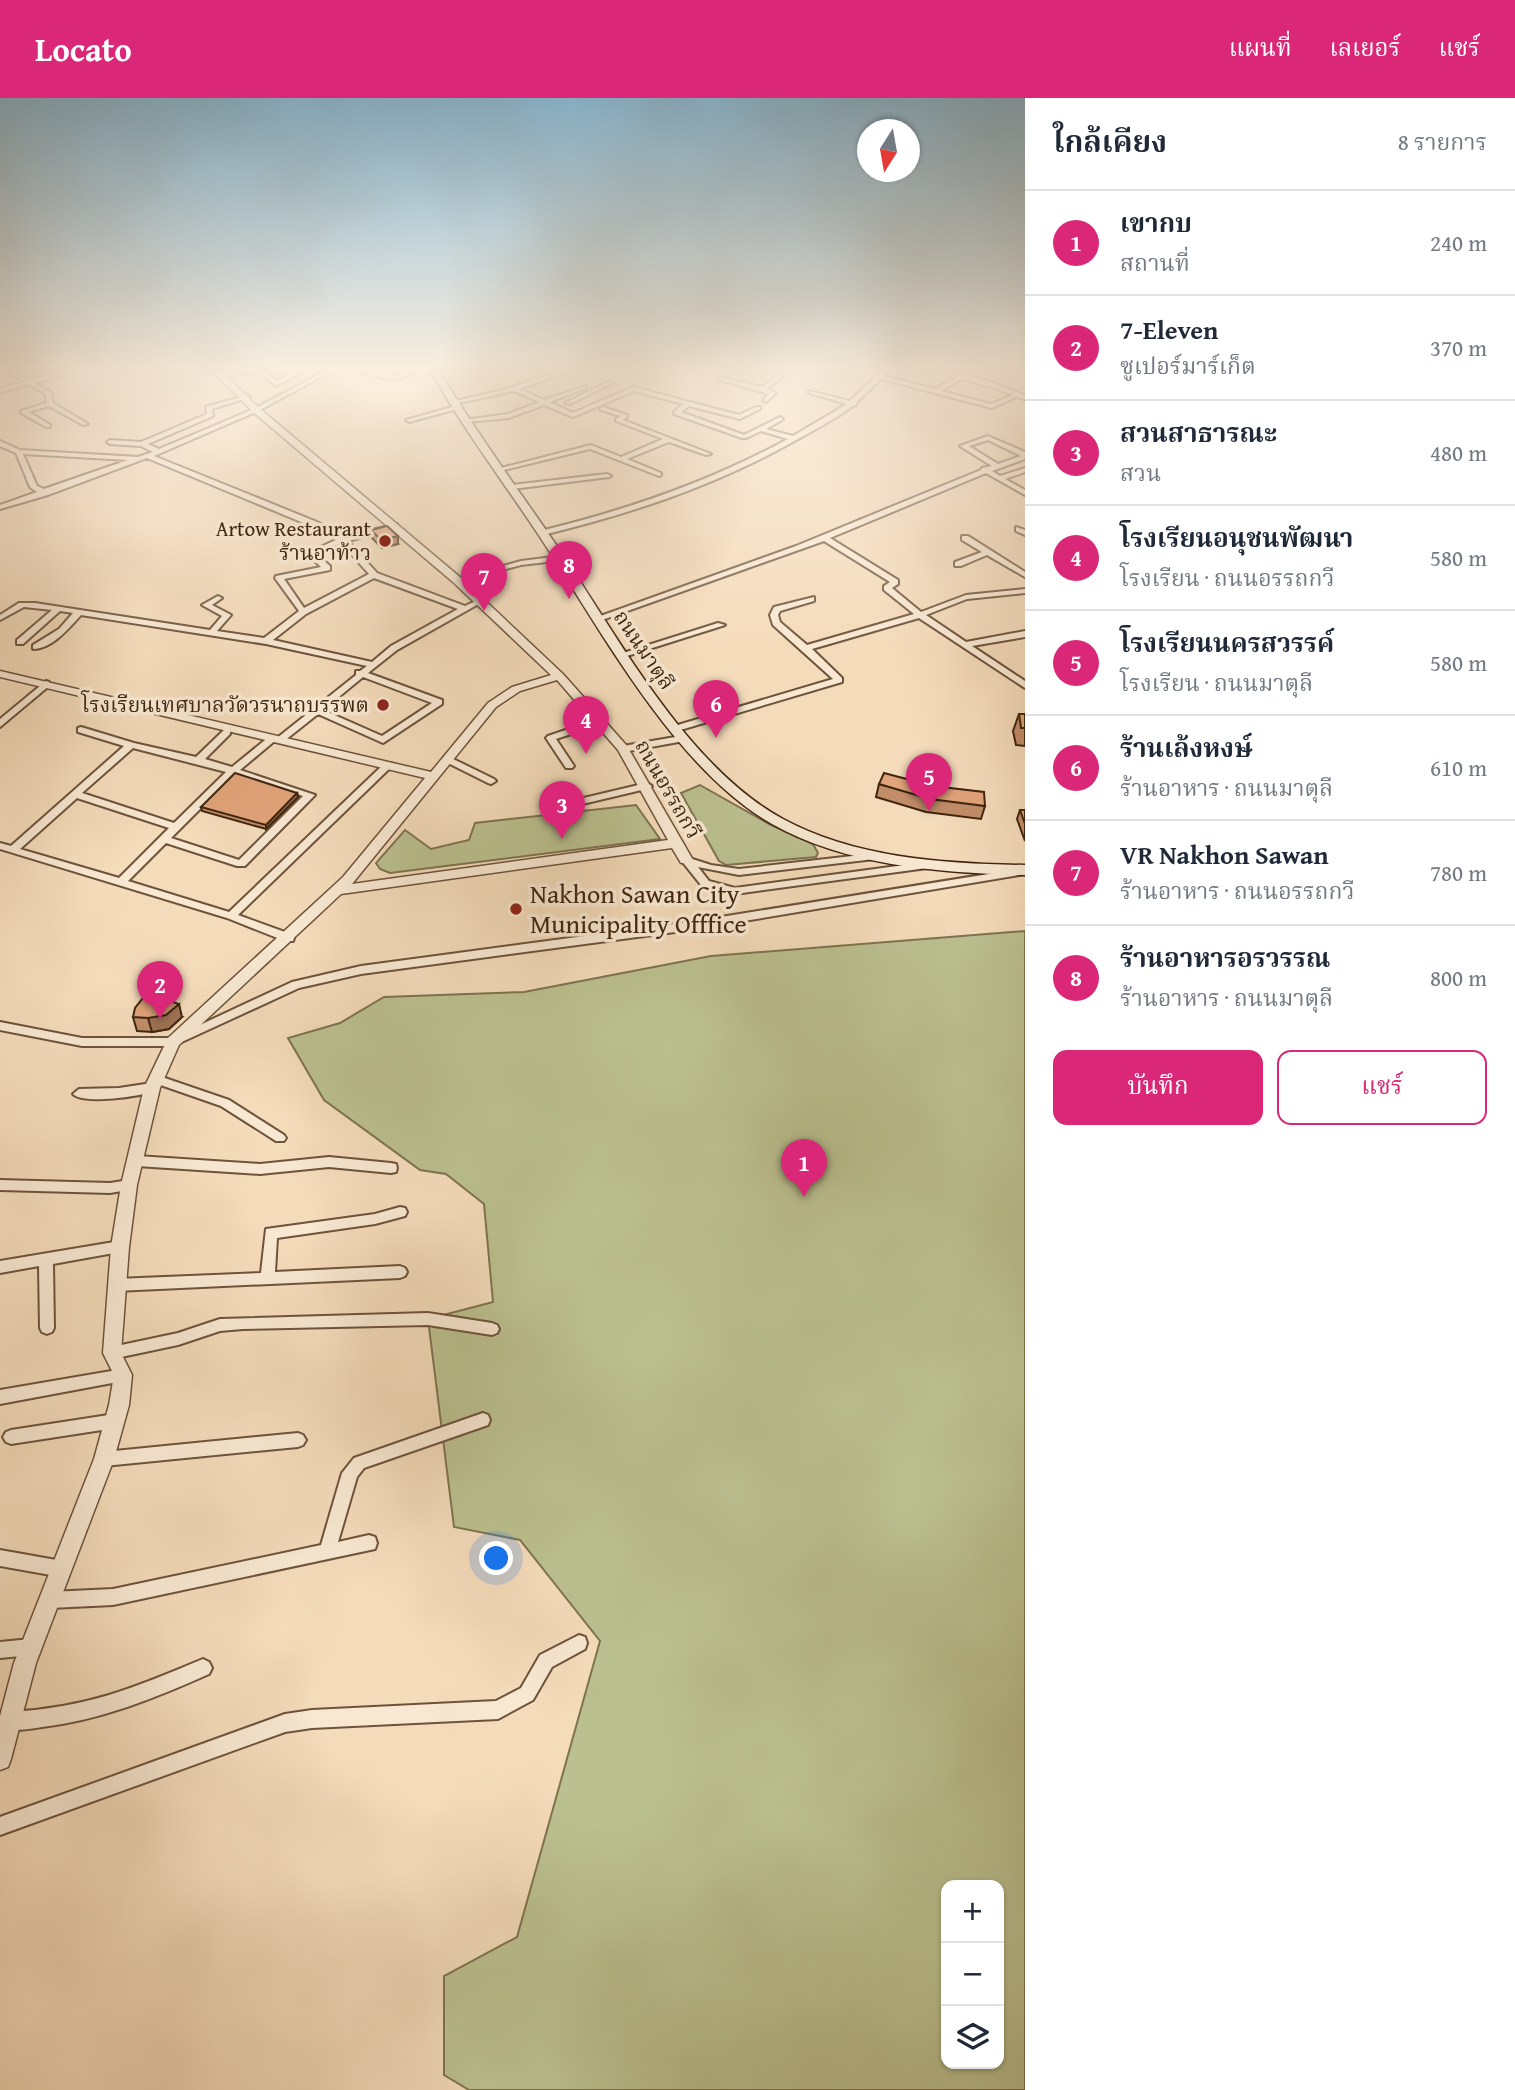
<!DOCTYPE html>
<html lang="th">
<meta charset="utf-8">
<style>
:root{--surface:#fff;--page:#f2f2f3;--text:#1f2937;--muted:#747a83;--line:#e0e1e3;--accent:#db2777}
body{margin:0;font-family:"Gentium Book Plus","Noto Serif Thai",serif;background:var(--page);color:var(--text)}
.controls{position:absolute;right:21px;bottom:21px;display:grid;overflow:hidden;border-radius:14px;box-shadow:0 2px 5px #0004}
.controls button{width:63px;height:63px;display:grid;place-items:center;padding:0;border:0;border-bottom:2px solid var(--line);background:var(--surface);color:var(--text);font:35px sans-serif}
.compass{position:absolute;left:857px;top:21px;width:63px;height:63px;border-radius:50%;background:var(--surface);box-shadow:0 2px 5px #0004;rotate:191deg}
.you{position:absolute;left:497px;top:1461px;width:24px;height:24px;margin:-18px;border:5px solid #fff;border-radius:50%;background:#1a73e8;box-shadow:0 0 0 10px #1a73e833}
.badge{display:grid;place-items:center;width:46px;height:46px;border-radius:50%;background:var(--accent);color:#fff;font-size:23px;font-weight:700}
.pin{position:absolute;translate:-50% -58px;filter:drop-shadow(0 2px 4px #0008)}
.pin::after{content:'';position:absolute;top:37px;width:24px;height:21px;background:inherit;clip-path:polygon(0 0,100% 0,50% 100%)}
.list{margin:0;padding:0;list-style:none}
h2{display:flex;justify-content:space-between;align-items:center;height:91px;margin:0;padding:0 28px;font-size:30px}
h2 small{font-size:23px;font-weight:400;color:var(--muted)}
.list li{display:grid;grid-template-columns:46px 1fr auto;gap:21px;align-items:center;box-sizing:border-box;height:105px;padding:0 28px;border-top:2px solid var(--line)}
.list b{display:block;font-size:26px;white-space:nowrap}
.list p{margin:0;font-size:23px;white-space:nowrap;color:var(--muted)}
.list em{font-size:23px;font-style:normal;color:var(--muted)}
.actions{display:flex;gap:14px;padding:21px 28px}
.actions a{flex:1;padding:16px 0;border:2px solid var(--accent);border-radius:14px;text-align:center;font-size:24px;color:var(--accent)}
.actions .main{background:var(--accent);color:#fff}
.icon{flex:none;width:38px;height:38px;fill:none;stroke:currentColor;stroke-width:2;stroke-linecap:round;stroke-linejoin:round}
.map{position:relative;flex:none;width:1025px;height:1992px;overflow:hidden}
header{display:flex;align-items:center;gap:42px;box-sizing:border-box;height:98px;padding:0 35px;background:var(--accent);color:#fff}
header strong{font-size:33px}
nav{display:flex;gap:38px;margin-inline-start:auto;font-size:24px}
main{display:flex}
aside{flex:1;background:var(--surface)}
.map>svg:first-child{display:block}
.green{fill:#bbc090;stroke:#7e7350;stroke-width:2;fill-rule:evenodd}
.lines{fill:none;stroke-linecap:round;stroke-linejoin:round}
.minor-casing{stroke:#6d533a;stroke-width:4}
.tertiary-casing{stroke:#6d533a;stroke-width:3}
.secondary-casing{stroke:#402610;stroke-width:3}
.minor{fill:#f8e8d2;fill-rule:evenodd}
.tertiary{fill:#f8e8d2;fill-rule:evenodd}
.secondary{fill:#f8e8d2;fill-rule:evenodd}
.wall{fill:#c28d69;stroke:#402610;stroke-width:2}
.shaded-wall{fill:#9e7355;stroke:#402610;stroke-width:2}
.building{fill:#e2a47a;stroke:#402610;stroke-width:2}
.poi-dot{fill:#8f2418;stroke:#f8e8d2;stroke-width:2.5}
.labels{text-anchor:middle;stroke-width:7;stroke-linejoin:round;paint-order:stroke}
.far-poi-label{font-size:21px;fill:#402610;stroke:#f8e8d2;text-anchor:end}
.far-street-label{font-size:21px;fill:#402610;stroke:#f8e8d2}
.poi-label{font-size:26px;fill:#402610;stroke:#f8e8d2;text-anchor:start}
</style>
<header>
<strong>Locato</strong>
<nav><a>แผนที่</a><a>เลเยอร์</a><a>แชร์</a></nav>
</header>
<main>
<div class="map">
<svg width="1025" height="1992" viewBox="0 0 1025 1992">
<rect width="100%" height="100%" fill="#f4dbba"/>
<filter id="stains"><feTurbulence type="fractalNoise" baseFrequency=".00286" numOctaves="4"/><feColorMatrix values="0 0 0 0 .2 0 0 0 0 .09 0 0 0 0 .02 0 0 0 .5 -.17"/></filter>
<radialGradient id="worn" r=".72"><stop offset=".6" stop-color="#630" stop-opacity="0"/><stop offset="1" stop-color="#630" stop-opacity=".3"/></radialGradient>
<g class="green">
<path d="M700,687L769,726L813,746L818,755L816,759L726,767L719,763L681,695Z"/>
<path d="M636,707L660,741L390,775L380,771L376,765L405,732L431,751L469,742L475,725Z"/>
<path d="M1025,833V1992H469L444,1977V1878L517,1839L600,1543L520,1442L454,1429L428,1221L493,1204L484,1106L446,1076L420,1072L324,1002L288,940L340,925L384,899L524,894L711,858ZM946,1787H999V1966H946Z"/>
</g>
<g class="lines">
<g class="minor-casing">
<g id="minor">
<path d="M2,271H9L51,294L53,305L88,326L83,327L49,308L29,314L50,327V329H46L21,315V313L47,305L46,296Z"/>
<path d="M249,271H263L276,283L301,271H309L275,288L258,273L222,279L219,277Z"/>
<path d="M329,271H336L258,313L154,358L317,424L343,439L397,426V430L348,443L377,475L465,508L478,502L482,504L397,552L368,575L442,602V606L383,645L318,616L284,643L277,641L240,672L315,697L245,768H237L166,745L128,783L229,814L385,665H391V669L238,817L293,837L294,840L293,843H285L227,820L0,751V745L11,748L124,648L78,634V630L81,629L134,645L196,659L224,632H230V636L205,661L232,669L270,638L277,640L356,577V573H360L367,568L266,546L81,517C69,530 52,551 33,551V547L59,531L73,515L60,513L23,546H17V542L52,512L24,509L0,522V517L19,505H35L210,532L222,518L202,507L218,498L222,500L212,507L231,517L217,533L264,540L299,513L275,480L276,478L321,469L307,455L336,442L311,428L147,360L48,397L0,411V407L37,394L30,389L16,355L0,348V343L20,352L138,359L153,354L141,348L110,346L107,344L110,342L141,344L207,316L206,309L247,297L250,299L212,311L213,318L148,346L159,351L254,311ZM23,356L128,362L44,391L37,388ZM341,445L369,476L304,510L284,481L330,472V468L316,456ZM374,480L458,511L391,548L372,564L273,542L306,516ZM363,579L432,605L382,638L323,612ZM133,650L226,674L174,725L82,695ZM235,676L303,698L239,762L171,740ZM77,700L169,730L119,780L20,751Z"/>
<path d="M359,271H367L366,272L393,278L411,274L414,276L393,282L358,274Z"/>
<path d="M564,271H573L520,291L544,302L586,288V290L550,304L573,315L633,289L739,317L756,309H760V311L740,321L689,308L681,314L744,337L780,319L783,321L782,322L766,331L793,338L847,306L809,295V293L850,303L883,271H889L883,278L935,291L960,277H964V279L941,293L991,306L1015,296L1020,297L992,310L881,281L856,305V307L853,308C833,323 810,334 789,346C711,389 629,416 543,437H540V433C627,412 709,384 788,341L761,333L746,340H742L674,316V314L683,306L634,293L573,319L544,307L509,320L467,324L464,322L508,316L539,304L514,293L454,306L451,304L507,291Z"/>
<path d="M784,271H791L767,291L776,295L766,304L763,302L769,296L717,281L720,279L762,289Z"/>
<path d="M608,284L613,285L570,306L565,305Z"/>
<path d="M459,307L461,308V310L409,324L406,322Z"/>
<path d="M603,309L627,317V319L623,322L711,356L706,357L669,344L627,361L661,375V377L659,378L590,351L500,373L497,371L591,347L621,359L663,341L616,323V321L620,318L601,312L600,311Z"/>
<path d="M988,338L1025,354V361L992,373L1000,378L1025,370V374L1005,381L1025,392V397L986,375L830,440L898,482V486L892,490L921,514L966,497L1025,491V495L967,501L926,517L966,544L1025,533V539L972,548L1025,583V590L919,520L812,551L842,580V584L677,633H671V629L833,581L773,527L770,517L774,509L814,499V503L780,513L778,517L780,524L807,547L914,516L884,492V488L890,484L824,443L602,522L595,520L796,448L981,372L982,370L992,368L960,348ZM988,342L1021,358L998,366L969,348Z"/>
<path d="M607,376L611,378L609,379L512,391L508,389L512,387Z"/>
<path d="M1016,429L1025,432V437L1016,433Z"/>
<path d="M962,438H968L1025,474V479L987,457L961,468H955V464L982,454L962,442Z"/>
<path d="M561,458H564V462L521,467L457,484L453,482L521,463Z"/>
<path d="M718,525L725,527L627,558L620,556Z"/>
<path d="M46,583L49,584V588L0,629V621Z"/>
<path d="M601,620L604,621V625L556,641L574,668L572,670H566L546,640L548,638Z"/>
<path d="M681,638L684,639V643L623,654L618,651L623,648Z"/>
<path d="M447,658L494,681L496,683L491,686L488,685L444,663V659Z"/>
<path d="M647,685L652,688L650,690L574,708L569,705L571,703Z"/>
<path d="M879,755L883,756V760L739,777L698,769L709,783L735,790L927,764L932,767L927,770L735,796L701,787L681,762L686,759L711,767L739,771Z"/>
<path d="M1025,770V776L690,832L361,876L299,890L173,948H82L0,932V924L82,940H172L292,884L361,868L690,824Z"/>
<path d="M156,977L229,1002L284,1037L286,1040L284,1043H276L221,1008L152,984L150,981Z"/>
<path d="M152,985L158,990L156,993C141,998 83,1007 73,996L79,991L119,990Z"/>
<path d="M137,1058L260,1066L329,1059L391,1065L396,1066L397,1070L396,1074L391,1075L329,1069L260,1076L137,1068L132,1067L131,1063L132,1059Z"/>
<path d="M0,1082L110,1085L129,1082L134,1083L136,1087L134,1091L110,1095L0,1092Z"/>
<path d="M400,1109L405,1110L407,1114L405,1118L375,1126L277,1140L275,1174L400,1168L405,1170L407,1174L405,1178L400,1180L116,1193L111,1191L109,1187L111,1183L116,1181L261,1175L266,1131L375,1116Z"/>
<path d="M120,1143L125,1145L127,1149L125,1153L53,1166L54,1230L52,1234L47,1236L42,1234L40,1230L39,1168L0,1175V1163Z"/>
<path d="M428,1215L492,1225L497,1227L499,1231L497,1235L492,1237L428,1227L243,1231L220,1233L178,1247L112,1261L107,1259L105,1255L107,1251L112,1249L178,1235L220,1221Z"/>
<path d="M123,1271L128,1272L130,1277L128,1282L123,1283L0,1306V1292Z"/>
<path d="M483,1315L488,1317L490,1322L488,1327L364,1370L357,1379L338,1444L369,1437L375,1439L377,1445L375,1451L113,1507L50,1510L44,1508L42,1502L44,1496L50,1494L113,1491L321,1447L342,1375L354,1360Z"/>
<path d="M115,1316L120,1318L123,1323L120,1328L115,1330L11,1346L6,1344L3,1339L6,1334L11,1332Z"/>
<path d="M298,1335L303,1337L306,1342L303,1347L298,1349L104,1368L99,1366L96,1361L99,1356L104,1354Z"/>
<path d="M0,1452L62,1463L68,1465L70,1471L68,1477L62,1479L0,1468Z"/>
<path d="M579,1537L585,1539L587,1545L585,1551L552,1569L533,1602L498,1621L312,1630L285,1634L0,1737V1719L285,1616L312,1612L496,1603L521,1590L540,1557Z"/>
<path d="M31,1541L37,1543L39,1549L37,1555L31,1557L0,1560V1544Z"/>
<path d="M203,1561L209,1564L212,1570L209,1576C155,1600 101,1622 42,1629C30,1631 15,1634 4,1629L1,1623L4,1617L10,1614C86,1610 134,1590 203,1561Z"/>
</g>
</g>
<g class="tertiary-casing">
<g id="tertiary">
<path d="M71,271H84L0,295V290Z"/>
<path d="M211,271H219L259,310L461,480L563,576L627,648L693,762L691,765H681L672,750L341,796L179,947L160,990L137,1087L129,1149L121,1255L132,1277L129,1307L114,1361L36,1565L11,1661L8,1669L0,1672V1618L14,1565L94,1361L109,1307L114,1277L103,1255L111,1149L121,1087L144,990L168,940L343,779L425,680L0,579V573L431,674L488,605L512,589L551,577L453,484L253,314ZM557,582L618,652L668,742L352,786L496,609L520,593Z"/>
<path d="M922,271C956,270 994,284 1025,297V302L994,290Z"/>
</g>
</g>
<g class="secondary-casing">
<path id="secondary" d="M430,271H438C475,333 518,391 559,451C618,539 687,669 783,721C855,760 945,766 1025,767V777C942,775 846,768 772,726C675,671 601,532 540,439C503,383 462,330 430,271Z"/>
</g>
<use href="#minor" class="minor"/>
<use href="#tertiary" class="tertiary"/>
<use href="#secondary" class="secondary"/>
</g>
<g class="wall">
<path d="M371,432L398,446L382,450L372,440Z"/>
<path d="M1019,616H1025V648L1016,647L1013,633Z"/>
<path d="M879,686L985,708L981,721L926,714L876,699Z"/>
<path d="M297,695L298,699L266,731L202,713L201,709Z"/>
<path d="M1020,712H1025V743L1017,721Z"/>
<path d="M133,919H182L169,931L152,934L137,933Z"/>
</g>
<g class="shaded-wall">
<path d="M398,438V446L382,450L381,442Z"/>
<path d="M297,695L298,699L266,731V727Z"/>
<path d="M179,906L182,919L169,931L152,934L148,920Z"/>
</g>
<g class="building">
<path d="M387,428L398,438L381,442L371,432Z"/>
<path d="M1019,616H1025V630H1021Z"/>
<path d="M235,675L297,695L266,727L201,709Z"/>
<path d="M884,675L933,688L984,694L985,708L930,701L879,686Z"/>
<path d="M1020,712H1025V726Z"/>
<path d="M147,895L179,906L166,917L148,920L133,919L135,910Z"/>
</g>
<linearGradient id="sky" x2="0" y2="1"><stop stop-color="#89b7d2"/><stop offset="0.49" stop-color="#faefe0"/><stop offset="1" stop-color="#faefe0" stop-opacity="0"/></linearGradient>
<rect width="1025" height="550" fill="url(#sky)"/>
<g class="poi-dot">
<circle cx="385" cy="443" r="7"/>
<circle cx="383" cy="607" r="7"/>
<circle cx="516" cy="811" r="7"/>
</g>
<g class="labels">
<g class="far-poi-label">
<text x="371" y="438">Artow Restaurant<tspan x="371" dy="24">ร้านอาท้าว</tspan></text>
<text x="369" y="614">โรงเรียนเทศบาลวัดวรนาถบรรพต</text>
</g>
<g class="far-street-label">
<text transform="translate(644 552) rotate(56)" y="7">ถนนมาตุลี</text>
<text transform="translate(668 691) rotate(60)" y="7">ถนนอรรถกวี</text>
</g>
<g class="poi-label">
<text x="530" y="805">Nakhon Sawan City<tspan x="530" dy="30">Municipality Offfice</tspan></text>
</g>
</g>
<rect width="100%" height="100%" filter="url(#stains)"/>
<rect width="100%" height="100%" fill="url(#worn)"/>
</svg>
<div class="controls">
<button>+</button>
<button>−</button>
<button><svg class="icon" aria-label="layers" viewBox="0 0 24 24"><path d="M12 4l9 5-9 5-9-5zM3 14l9 5 9-5"/></svg></button>
</div>
<svg class="compass" viewBox="-18 -18 36 36"><path d="M0-13l5 13h-10z" fill="#e53935"/><path d="M0 13l5-13h-10z" fill="#747a83"/></svg>
<div class="you"></div>
<div class="pin badge" style="left:804px;top:1099px">1</div>
<div class="pin badge" style="left:160px;top:921px">2</div>
<div class="pin badge" style="left:562px;top:741px">3</div>
<div class="pin badge" style="left:586px;top:656px">4</div>
<div class="pin badge" style="left:929px;top:713px">5</div>
<div class="pin badge" style="left:716px;top:640px">6</div>
<div class="pin badge" style="left:484px;top:513px">7</div>
<div class="pin badge" style="left:569px;top:501px">8</div>
</div>
<aside>
<h2>ใกล้เคียง<small>8 รายการ</small></h2>
<ul class="list">
<li><span class="badge">1</span><div><b>เขากบ</b><p>สถานที่</p></div><em>240 m</em></li>
<li><span class="badge">2</span><div><b>7-Eleven</b><p>ซูเปอร์มาร์เก็ต</p></div><em>370 m</em></li>
<li><span class="badge">3</span><div><b>สวนสาธารณะ</b><p>สวน</p></div><em>480 m</em></li>
<li><span class="badge">4</span><div><b>โรงเรียนอนุชนพัฒนา</b><p>โรงเรียน · ถนนอรรถกวี</p></div><em>580 m</em></li>
<li><span class="badge">5</span><div><b>โรงเรียนนครสวรรค์</b><p>โรงเรียน · ถนนมาตุลี</p></div><em>580 m</em></li>
<li><span class="badge">6</span><div><b>ร้านเล้งหงษ์</b><p>ร้านอาหาร · ถนนมาตุลี</p></div><em>610 m</em></li>
<li><span class="badge">7</span><div><b>VR Nakhon Sawan</b><p>ร้านอาหาร · ถนนอรรถกวี</p></div><em>780 m</em></li>
<li><span class="badge">8</span><div><b>ร้านอาหารอรวรรณ</b><p>ร้านอาหาร · ถนนมาตุลี</p></div><em>800 m</em></li>
</ul>
<div class="actions"><a class="main">บันทึก</a><a>แชร์</a></div>
</aside>
</main>
